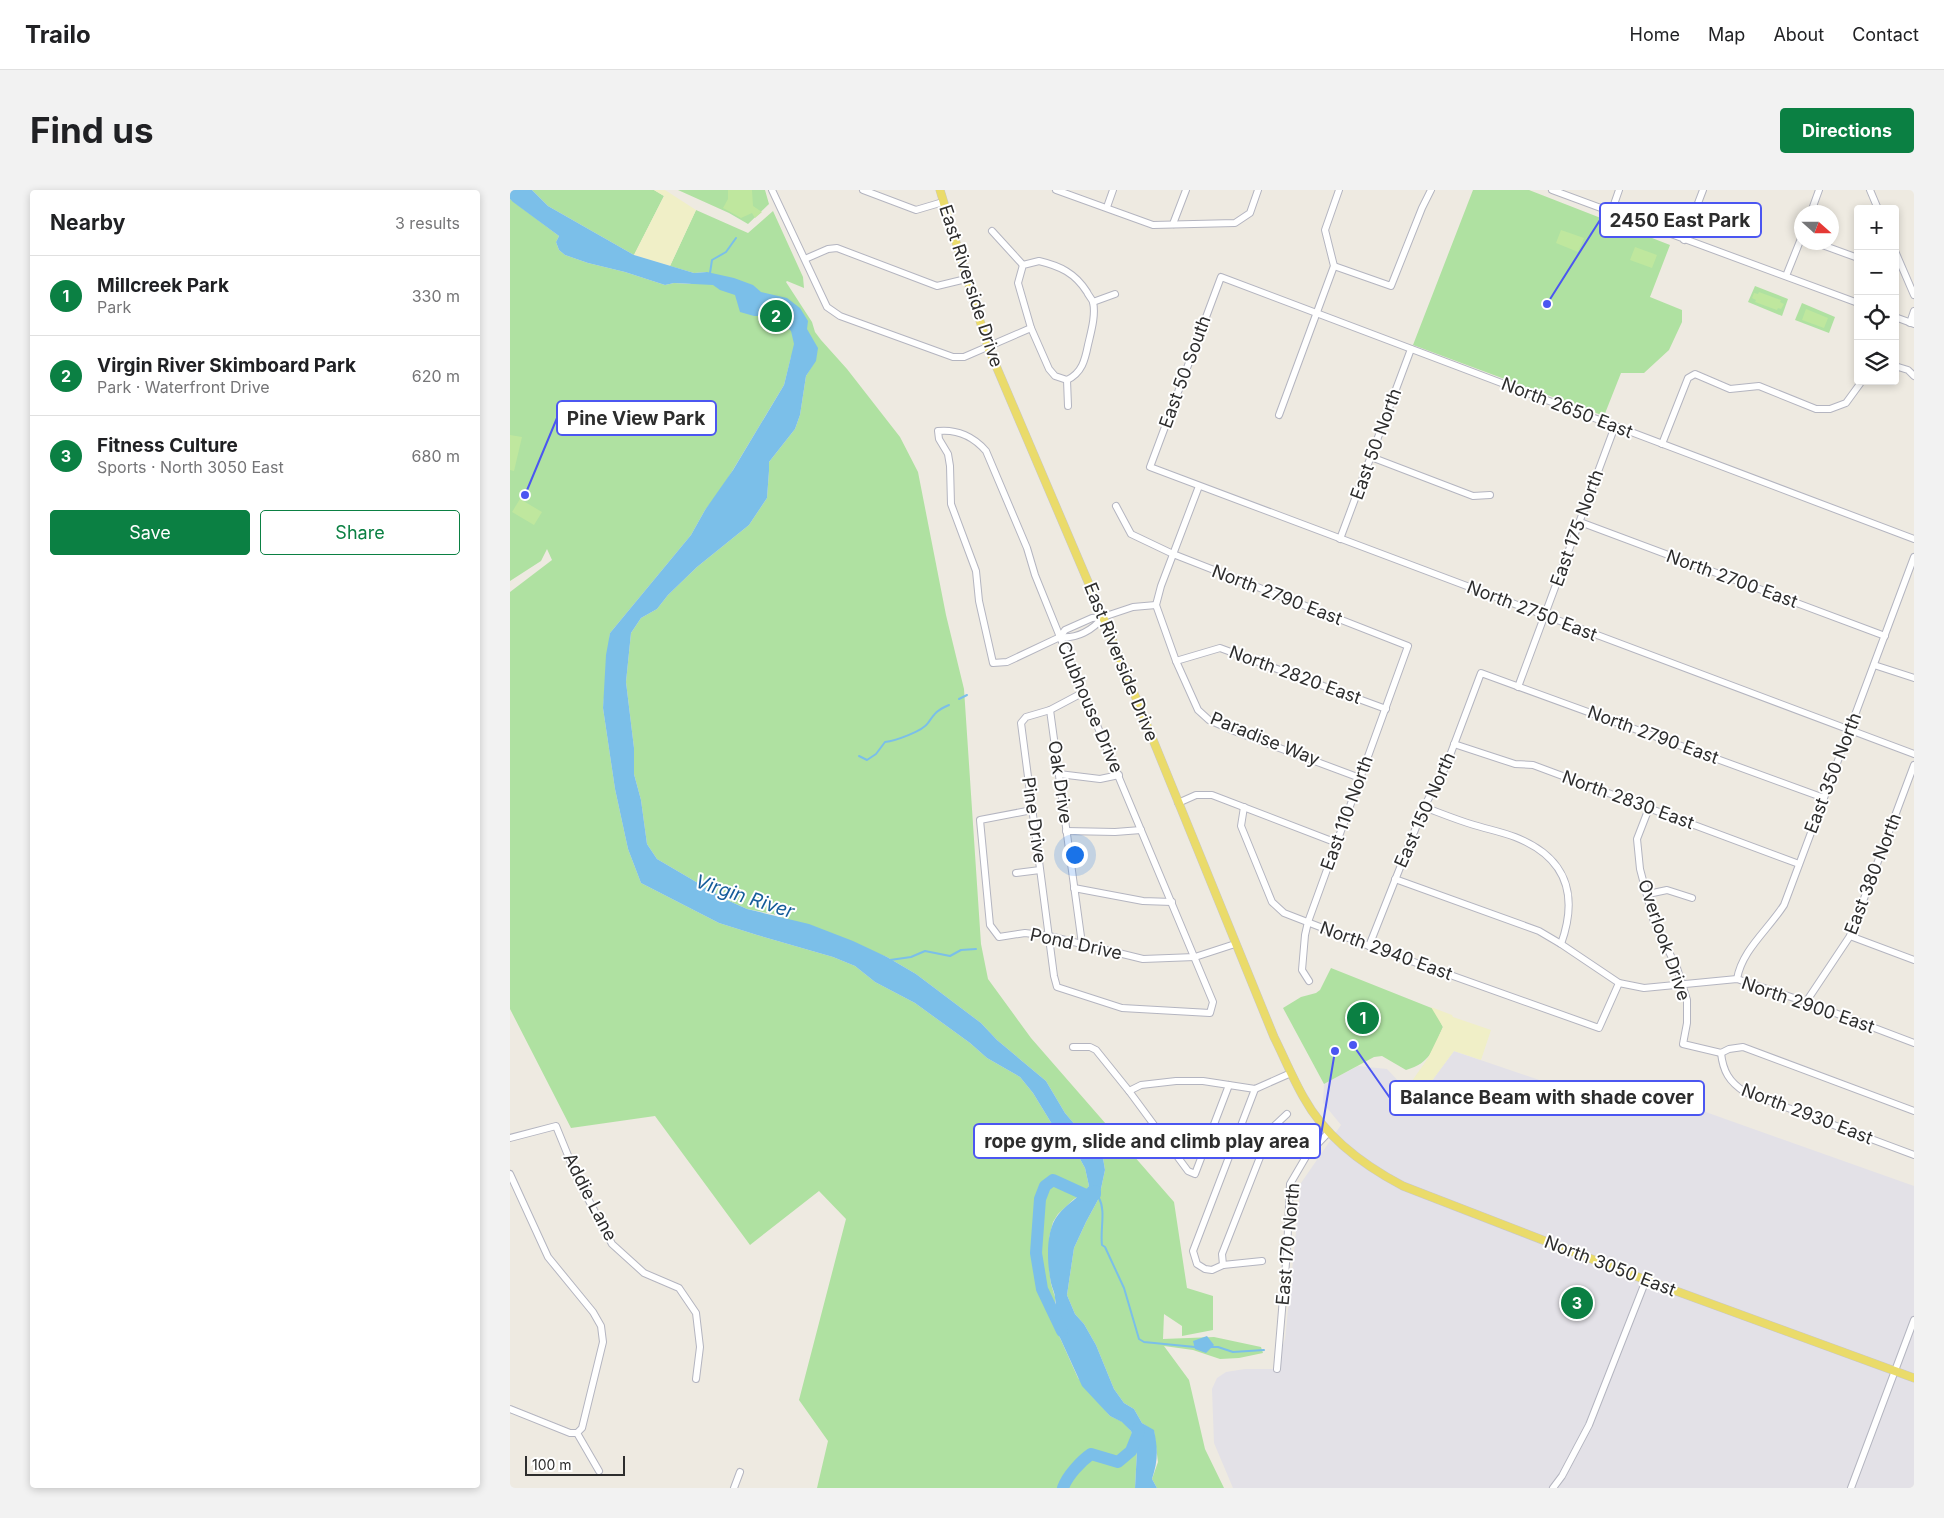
<!DOCTYPE html>
<meta charset="utf-8">
<style>
:root{--surface:#fff;--page:#f2f2f2;--text:#202124;--muted:#757577;--line:#e0e0e0;--accent:#0b8043}
body{margin:0;font-family:Inter,sans-serif;background:var(--page);color:var(--text)}
.controls{position:absolute;right:15px;top:15px;display:grid;overflow:hidden;border-radius:5px;box-shadow:0 2px 8px #0003}
.controls button{width:45px;height:45px;display:grid;place-items:center;padding:0;border:0;border-bottom:1px solid var(--line);background:var(--surface);color:var(--text);font:25px sans-serif}
.compass{position:absolute;left:1284px;top:15px;width:45px;height:45px;border-radius:50%;background:var(--surface);box-shadow:0 2px 8px #0003;rotate:111deg}
.scale{position:absolute;left:15px;bottom:12px;width:100px;box-sizing:border-box;padding-left:5px;border:2px solid #2d2d2d;border-top:0;font-size:14px;line-height:18px;white-space:nowrap;color:#2d2d2d;-webkit-text-stroke:4px #fff;paint-order:stroke}
.you{position:absolute;left:564px;top:664px;width:18px;height:18px;margin:-12px;border:4px solid #fff;border-radius:50%;background:#1a73e8;box-shadow:0 0 0 8px #1a73e833}
.badge{display:grid;place-items:center;width:32px;height:32px;border-radius:50%;background:var(--accent);color:#fff;font-size:16px;font-weight:700}
.pin{position:absolute;translate:-50% -50%;border:2px solid #fff;box-shadow:0 1px 5px #0006}
.list{margin:0;padding:0;list-style:none}
h2{display:flex;justify-content:space-between;align-items:center;height:65px;margin:0;padding:0 20px;font-size:21px}
h2 small{font-size:16px;font-weight:400;color:var(--muted)}
.list li{display:grid;grid-template-columns:32px 1fr auto;gap:15px;align-items:center;box-sizing:border-box;height:80px;padding:0 20px;border-top:1px solid var(--line)}
.list b{display:block;font-size:19px;white-space:nowrap}
.list p{margin:0;font-size:16px;white-space:nowrap;color:var(--muted)}
.list em{font-size:16px;font-style:normal;color:var(--muted)}
.actions{display:flex;gap:10px;padding:15px 20px}
.actions a{flex:1;padding:11px 0;border:1px solid var(--accent);border-radius:5px;text-align:center;font-size:18px;color:var(--accent)}
.actions .main{background:var(--accent);color:#fff}
.icon{flex:none;width:28px;height:28px;fill:none;stroke:currentColor;stroke-width:2;stroke-linecap:round;stroke-linejoin:round}
.map{position:relative;flex:none;width:1404px;height:1298px;overflow:hidden;border-radius:5px}
header{display:flex;align-items:center;gap:30px;box-sizing:border-box;height:70px;padding:0 25px;background:var(--surface);border-bottom:1px solid var(--line)}
header strong{font-size:24px}
nav{display:flex;gap:28px;margin-inline-start:auto;font-size:18px}
.intro{display:flex;align-items:center;justify-content:space-between;box-sizing:border-box;height:120px;padding:0 30px}
h1{margin:0;font-size:35px}
.button{padding:12px 22px;border-radius:5px;background:var(--accent);color:#fff;font-size:18px;font-weight:700}
main{display:flex;gap:30px;padding:0 30px}
aside{flex:1;background:var(--surface);border-radius:5px;box-shadow:0 2px 8px #0003}
.map>svg:first-child{display:block}
.industrial{fill:#e3e1e7}
.green{fill:#afe1a1}
.sand{fill:#f0efc7}
.pitch{fill:#bfe79e}
.water{fill:#7bbfe9}
.lines{fill:none;stroke-linecap:round;stroke-linejoin:round}
.stream{stroke:#7bbfe9;stroke-width:2}
.river{stroke:#7bbfe9;stroke-width:12}
.minor-casing{stroke:#b4b5c0;stroke-width:8}
.major-casing{stroke:#c8c8c8;stroke-width:9}
.minor{stroke:#fff;stroke-width:6}
.major{stroke:#eadb6a;stroke-width:8}
.labels{text-anchor:middle;stroke-width:4;stroke-linejoin:round;paint-order:stroke}
.street-label{font-size:18px;fill:#2d2d2d;stroke:#fff}
.water-label{font-size:19px;font-style:italic;fill:#155d9a;stroke:#fff}
.leader{fill:none;stroke:#4b56f1;stroke-width:2}
.callout-dot{fill:#4b56f1;stroke:#fff;stroke-width:2}
.callout{fill:#fff;stroke:#4b56f1;stroke-width:2}
.callout-label{font-size:19px;text-anchor:middle;font-weight:bold;fill:#2d2d2d}
</style>
<header>
<strong>Trailo</strong>
<nav><a>Home</a><a>Map</a><a>About</a><a>Contact</a></nav>
</header>
<div class="intro"><h1>Find us</h1><a class="button">Directions</a></div>
<main>
<aside>
<h2>Nearby<small>3 results</small></h2>
<ul class="list">
<li><span class="badge">1</span><div><b>Millcreek Park</b><p>Park</p></div><em>330 m</em></li>
<li><span class="badge">2</span><div><b>Virgin River Skimboard Park</b><p>Park · Waterfront Drive</p></div><em>620 m</em></li>
<li><span class="badge">3</span><div><b>Fitness Culture</b><p>Sports · North 3050 East</p></div><em>680 m</em></li>
</ul>
<div class="actions"><a class="main">Save</a><a>Share</a></div>
</aside>
<div class="map">
<svg width="1404" height="1298" viewBox="0 0 1404 1298">
<rect width="100%" height="100%" fill="#eeeae1"/>
<path class="industrial" d="M944,861L1123,922L1162,910L1404,996V1298H723L704,1253L702,1199L707,1188L716,1182L735,1179H765L775,1149L791,993L831,935L813,913L814,894L848,876L877,879L907,911Z"/>
<g class="green">
<path d="M22,0H144L154,6L124,65L38,16Z"/>
<path d="M168,0H255L259,14L238,34L219,23Z"/>
<path d="M963,0H1019L1160,55L1140,107L1172,120V132L1159,160L1134,183H1111L1094,226L903,155Z"/>
<path d="M0,9L49,46L46,52L49,60L55,65L78,73L115,82L155,95L164,93L180,94L197,82L184,83L160,76L186,20L238,43L263,21L293,87L294,98L277,91L276,92L302,132L305,142L311,150L337,179L390,247L408,282L436,425L454,499L471,754L478,789L521,848L664,1012L677,1098L703,1106V1140L672,1146V1136L654,1124L653,1149L704,1147L751,1157L753,1163L729,1168L710,1169L683,1160L654,1156L679,1190L695,1259L714,1298H647L642,1289L648,1272L644,1241L632,1233L624,1219L614,1213L604,1199L586,1155L574,1134L565,1124L557,1105L564,1058L576,1032L589,1008L595,980L591,956L572,943L555,923L536,891L487,850L471,833L406,784L377,767L263,724L237,719L217,710L147,669L137,654L131,610L124,584V558L116,492L121,443L131,428L147,419L158,405L187,377L239,335L257,308L259,281V272L285,239L290,225L296,186L304,173L281,167L274,195L209,303L195,320L181,345L100,443L93,518L105,599L118,659L131,693L209,733L247,745L323,767L345,776L365,792L405,813L460,853L477,868L510,887L523,903L545,939L570,969L575,978L579,996L574,1003L564,1009L548,1024L543,1032L539,1048V1078L541,1094L545,1107L546,1139L568,1188L600,1226L613,1232L621,1241L627,1260L625,1298H307L318,1251L289,1210L336,1029L309,1001L240,1055L145,926L61,938L0,819V402L42,370L37,359L31,371L0,391Z"/>
<path d="M1245,96L1278,109L1272,126L1238,112Z"/>
<path d="M1292,113L1325,127L1319,143L1285,130Z"/>
<path d="M821,778L924,819L933,837C923,859 921,873 896,880L872,866L864,867L814,894L773,818L791,807L806,803L810,800Z"/>
</g>
<g class="sand">
<path d="M144,0H155L186,20L160,76L124,65L154,6Z"/>
<path d="M921,817L942,825L943,827L981,840L971,870L944,861L915,900L902,891L918,868L933,837Z"/>
</g>
<g class="pitch">
<path d="M218,0H242L243,16L252,22L245,28L242,23L231,28L213,18L218,9Z"/>
<path d="M1051,40L1074,48L1068,62L1046,53Z"/>
<path d="M1125,57L1147,65L1142,78L1120,70Z"/>
<path d="M1249,102L1271,110L1270,112L1274,114L1271,119L1268,118L1267,120L1245,112L1246,110L1242,108L1244,103L1248,104Z"/>
<path d="M1296,119L1318,128L1314,138L1292,130Z"/>
<path d="M0,245L12,247L4,281L0,280Z"/>
<path d="M10,309L32,322L24,335L2,322Z"/>
</g>
<g class="water">
<path d="M0,0H22L38,16L124,65L184,83L197,82L224,88L243,95L251,102L277,108L290,118L298,131L297,139L308,158L306,171L296,186L290,225L285,239L259,272V281L257,308L239,335L187,377L158,405L147,419L131,428L121,443L116,492L124,558V584L131,610L137,654L147,669L217,710L237,719L299,734L343,751L377,767L406,784L471,833L487,850L536,891L555,923L572,943L591,956L595,980L589,1008L576,1032L564,1058L557,1105L565,1124L574,1134L586,1155L604,1199L614,1213L624,1219L632,1233L644,1240C648,1259 648,1271 642,1289L647,1298H625L627,1260L621,1241L612,1232L600,1226L572,1196L546,1139C544,1128 547,1118 545,1108C545,1103 542,1098 541,1093C537,1073 535,1041 548,1025C557,1013 570,1007 579,996L575,978L570,969L545,939L523,903L510,887L477,868L460,853L405,813L365,792L345,776L323,767L247,745L209,733L131,693L118,659L105,599L93,518L96,465L100,443L181,345L195,320L223,280L274,195L284,154L281,141L276,136L255,126H244L230,122L225,105L210,100L203,95L164,93L155,95L115,82L78,73L55,65L49,60L46,52L49,46L3,12L0,9Z"/>
<path d="M697,1146L704,1155L696,1163L685,1159L683,1151Z"/>
</g>
<g class="lines">
<g class="stream">
<path d="M200,83L202,70L216,62L226,48"/>
<path d="M449,509L457,505"/>
<path d="M349,566L357,570L366,564L375,552C385,551 413,541 418,533C425,523 427,520 439,515"/>
<path d="M380,770L401,767L415,761L440,766L451,760L466,759"/>
<path d="M589,1008C596,1021 590,1039 592,1055L595,1057L614,1098L629,1149L634,1152L685,1157"/>
<path d="M700,1157H708L723,1162L754,1160"/>
</g>
<g class="river">
<path d="M552,1141L532,1099L526,1063L530,1009L535,996L543,990L578,1006L585,1004V1001"/>
<path d="M553,1298C557,1286 571,1271 581,1264L608,1272L621,1261L629,1241L628,1238"/>
</g>
<g class="minor-casing">
<g id="minor">
<path d="M262,0L317,117L330,126L443,167H454L521,138"/>
<path d="M353,0L406,20L433,12"/>
<path d="M546,0L643,35L725,33L740,23L748,0"/>
<path d="M1042,0L1348,113"/>
<path d="M1360,0L1368,19"/>
<path d="M597,17L603,0"/>
<path d="M1301,22L1309,0"/>
<path d="M1101,23L1109,0"/>
<path d="M663,34L676,0"/>
<path d="M482,41L513,75"/>
<path d="M1174,50L1193,0"/>
<path d="M1304,52L1348,68"/>
<path d="M1385,61L1404,105"/>
<path d="M295,69L318,59L327,58L427,96L456,89"/>
<path d="M529,71C550,76 565,83 577,102C578,105 582,109 583,112C586,125 581,142 578,155C575,170 572,183 557,190L545,186L539,179L521,138L508,93L513,75Z"/>
<path d="M824,76L881,96L912,18L921,0"/>
<path d="M1276,86L1292,46"/>
<path d="M583,112L605,104"/>
<path d="M1385,127L1404,134"/>
<path d="M1400,133L1404,121"/>
<path d="M1385,176L1398,180L1404,186"/>
<path d="M557,190L558,216"/>
<path d="M769,225L824,76L815,40L829,0"/>
<path d="M1152,254L1178,188L1185,184L1220,199L1249,196L1306,219H1320L1336,213L1352,191"/>
<path d="M861,267L963,306L980,305"/>
<path d="M689,296L651,396L646,415L666,471L688,520L699,530L724,541L850,588"/>
<path d="M606,316L621,344L663,364L898,456L798,732L795,745L792,780L799,791"/>
<path d="M1070,332L1375,446"/>
<path d="M830,349L901,159"/>
<path d="M1404,349L711,87L640,277L1404,564"/>
<path d="M550,447C567,449 583,440 593,427"/>
<path d="M666,471L710,458L876,519"/>
<path d="M1364,475L1404,488"/>
<path d="M1008,497L1105,236"/>
<path d="M574,502L540,520L516,527L511,533L544,786L547,797L612,818L700,823L703,812L550,447L525,385L517,358L476,261C464,247 447,239 428,241L429,249L438,264L440,276L441,314L466,381L469,411L483,473L497,472L550,447L555,440L582,428L593,427L623,417L646,415"/>
<path d="M540,520L572,754"/>
<path d="M944,554L1005,574L1023,575L1289,674"/>
<path d="M549,584L590,589L609,585"/>
<path d="M668,613L686,605H702L827,653"/>
<path d="M734,617L731,636L762,712L774,723L859,756L1089,838L1109,793"/>
<path d="M914,617C930,623 947,630 964,635C977,639 992,642 1005,647C1056,667 1069,704 1051,754"/>
<path d="M1139,618L1127,649L1130,679L1144,732L1167,778L1177,810V833L1173,854L1211,863L1219,859L1233,857L1404,921"/>
<path d="M522,620L470,630L480,735L489,747L515,743L539,746L633,769L685,767L725,754"/>
<path d="M556,641L605,642L631,640"/>
<path d="M506,683L530,680"/>
<path d="M885,689L1029,741L1051,754L1109,793L1134,798L1227,789L1296,812L1404,853"/>
<path d="M564,698L633,711L662,712"/>
<path d="M1138,704L1157,700L1182,708"/>
<path d="M1340,746L1404,770"/>
<path d="M859,756L914,617L936,576L971,483L1314,608"/>
<path d="M1227,789C1232,760 1258,740 1274,715L1404,367"/>
<path d="M1296,812L1340,746L1404,575"/>
<path d="M563,857H580L586,860L619,901L678,981L685,984L719,895"/>
<path d="M1211,863C1213,881 1219,892 1235,902L1404,965"/>
<path d="M745,899L683,1061L687,1074L695,1079L702,1080L713,1075L752,1071"/>
<path d="M619,901L631,895L666,891H693L745,899L781,883"/>
<path d="M0,948L46,936L68,990L102,1054L134,1083L169,1098L186,1123L190,1157L186,1189"/>
<path d="M0,984L38,1067L83,1122L91,1136L93,1152L72,1238L67,1243"/>
<path d="M713,1075L712,1064L761,939L777,924"/>
<path d="M767,1179L777,1061L780,994L797,965L819,942"/>
<path d="M0,1219L60,1243H67"/>
<path d="M67,1243L89,1281"/>
<path d="M224,1298L230,1282"/>
<path d="M1043,1298L1052,1286L1079,1235L1136,1090"/>
<path d="M1341,1298L1404,1130"/>
</g>
</g>
<g class="major-casing">
<path id="major" d="M430,0L478,157L593,427L764,847C774,867 783,889 794,908C816,948 853,975 893,996L1136,1090L1404,1188"/>
</g>
<use href="#minor" class="minor"/>
<use href="#major" class="major"/>
</g>
<g class="labels">
<g class="street-label">
<text transform="translate(461 96) rotate(72)" y="6">East Riverside Drive</text>
<text transform="translate(675 182) rotate(-70)" y="6">East 50 South</text>
<text transform="translate(1057 218) rotate(21)" y="6">North 2650 East</text>
<text transform="translate(866 254) rotate(-70)" y="6">East 50 North</text>
<text transform="translate(1067 338) rotate(-70)" y="6">East 175 North</text>
<text transform="translate(1222 389) rotate(20)" y="6">North 2700 East</text>
<text transform="translate(767 405) rotate(21)" y="6">North 2790 East</text>
<text transform="translate(1022 421) rotate(21)" y="6">North 2750 East</text>
<text transform="translate(611 472) rotate(68)" y="6">East Riverside Drive</text>
<text transform="translate(785 485) rotate(20)" y="6">North 2820 East</text>
<text transform="translate(580 517) rotate(67)" y="6">Clubhouse Drive</text>
<text transform="translate(1143 545) rotate(20)" y="6">North 2790 East</text>
<text transform="translate(755 549) rotate(22)" y="6">Paradise Way</text>
<text transform="translate(1323 583) rotate(-69)" y="6">East 350 North</text>
<text transform="translate(550 592) rotate(82)" y="6">Oak Drive</text>
<text transform="translate(1118 610) rotate(20)" y="6">North 2830 East</text>
<text transform="translate(915 620) rotate(-66)" y="6">East 150 North</text>
<text transform="translate(837 623) rotate(-70)" y="6">East 110 North</text>
<text transform="translate(524 630) rotate(82)" y="6">Pine Drive</text>
<text transform="translate(1363 684) rotate(-69)" y="6">East 380 North</text>
<text transform="translate(1154 750) rotate(71)" y="6">Overlook Drive</text>
<text transform="translate(566 754) rotate(12)" y="6">Pond Drive</text>
<text transform="translate(876 761) rotate(20)" y="6">North 2940 East</text>
<text transform="translate(1298 815) rotate(19)" y="6">North 2900 East</text>
<text transform="translate(1297 924) rotate(21)" y="6">North 2930 East</text>
<text transform="translate(80 1007) rotate(63)" y="6">Addie Lane</text>
<text transform="translate(778 1054) rotate(-85)" y="6">East 170 North</text>
<text transform="translate(1100 1076) rotate(21)" y="6">North 3050 East</text>
</g>
<g class="water-label">
<text transform="translate(235 706) rotate(18)" y="7">Virgin River</text>
</g>
</g>
<path class="leader" d="M1037 114L1090 30M15 305L47 228M843 855L880 908M825 861L810 951"/>
<g class="callout-dot">
<circle cx="1037" cy="114" r="5"/>
<circle cx="15" cy="305" r="5"/>
<circle cx="843" cy="855" r="5"/>
<circle cx="825" cy="861" r="5"/>
</g>
<g class="callout">
<rect x="1090" y="13" width="161" height="34" rx="5"/>
<rect x="47" y="211" width="159" height="34" rx="5"/>
<rect x="880" y="891" width="314" height="34" rx="5"/>
<rect x="464" y="934" width="346" height="34" rx="5"/>
</g>
<g class="callout-label">
<text x="1170" y="37">2450 East Park</text>
<text x="126" y="235">Pine View Park</text>
<text x="1037" y="914">Balance Beam with shade cover</text>
<text x="637" y="958">rope gym, slide and climb play area</text>
</g>
</svg>
<div class="controls">
<button>+</button>
<button>−</button>
<button><svg class="icon" aria-label="locate" viewBox="0 0 24 24"><circle cx="12" cy="12" r="6"/><path d="M12 2v4M12 18v4M2 12h4M18 12h4"/></svg></button>
<button><svg class="icon" aria-label="layers" viewBox="0 0 24 24"><path d="M12 4l9 5-9 5-9-5zM3 14l9 5 9-5"/></svg></button>
</div>
<svg class="compass" viewBox="-18 -18 36 36"><path d="M0-13l5 13h-10z" fill="#e53935"/><path d="M0 13l5-13h-10z" fill="#757577"/></svg>
<div class="scale">100 m</div>
<div class="you"></div>
<div class="pin badge" style="left:853px;top:828px">1</div>
<div class="pin badge" style="left:266px;top:126px">2</div>
<div class="pin badge" style="left:1067px;top:1113px">3</div>
</div>
</main>
